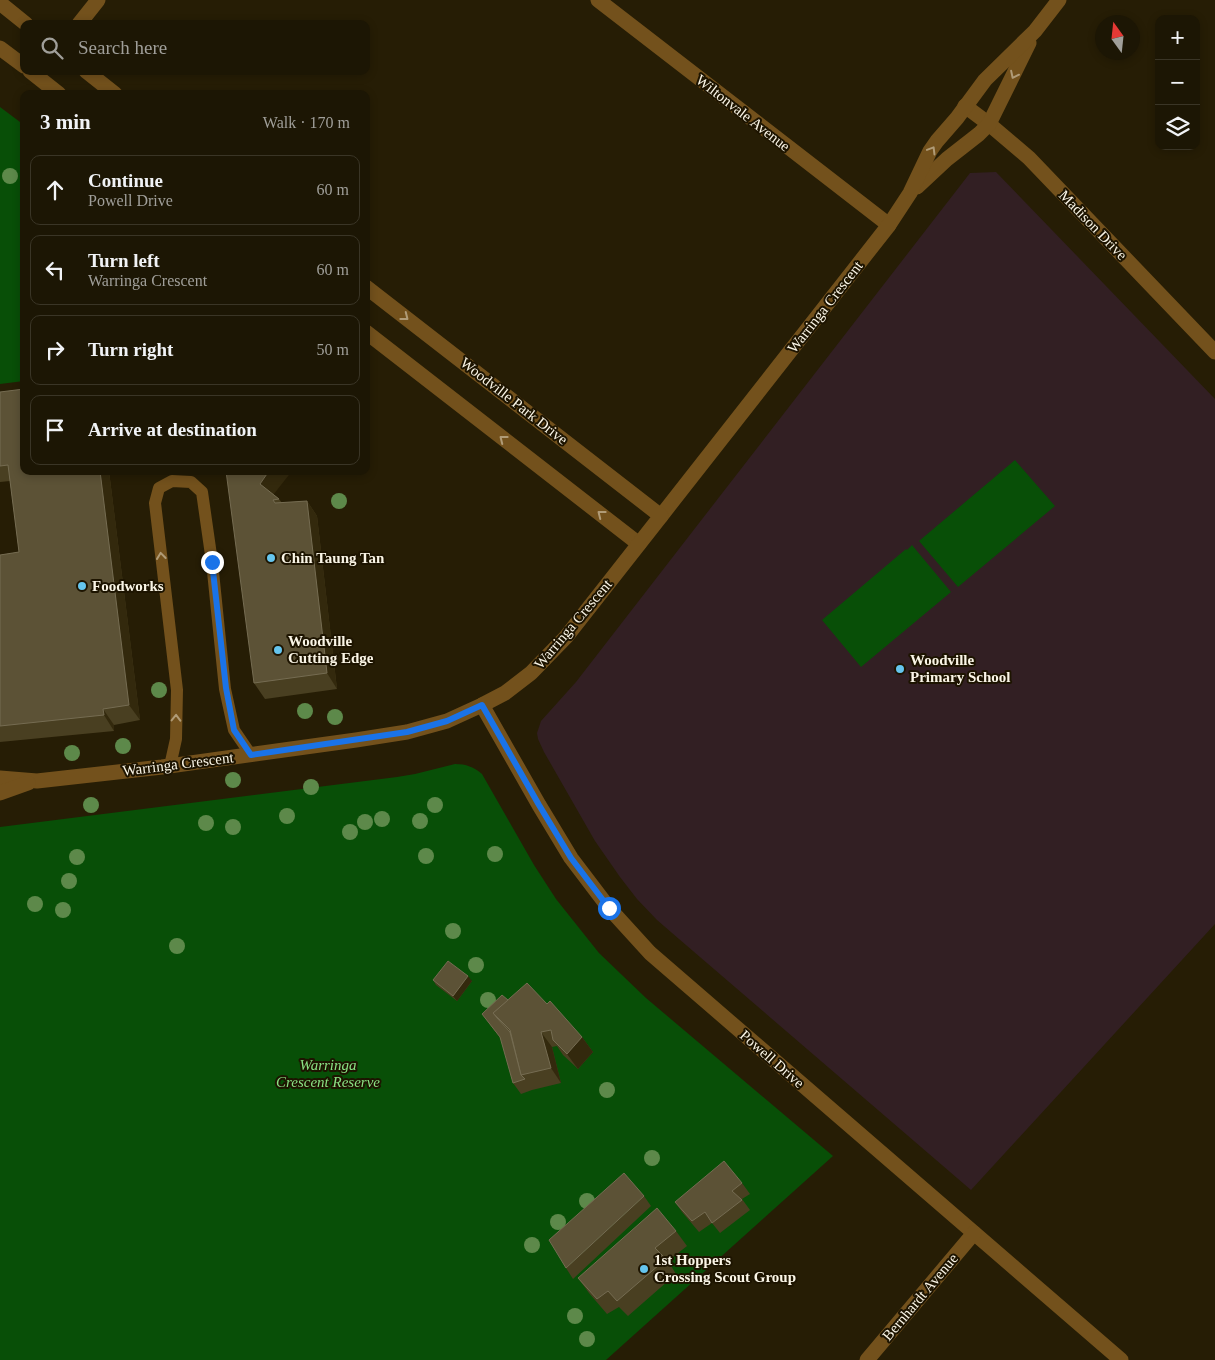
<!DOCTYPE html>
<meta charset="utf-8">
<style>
:root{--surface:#1c1604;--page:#292313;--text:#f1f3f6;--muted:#a09f9a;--line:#3a3526}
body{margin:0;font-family:Georgia,serif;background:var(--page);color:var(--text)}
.controls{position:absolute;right:15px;top:15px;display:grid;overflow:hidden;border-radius:10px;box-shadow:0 2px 8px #0003}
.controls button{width:45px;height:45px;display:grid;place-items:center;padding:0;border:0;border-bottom:1px solid var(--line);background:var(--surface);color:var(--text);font:25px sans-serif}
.compass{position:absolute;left:1095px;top:15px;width:45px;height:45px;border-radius:50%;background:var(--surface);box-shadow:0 2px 8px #0003;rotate:345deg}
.stop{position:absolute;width:15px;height:15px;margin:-11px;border:4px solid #1a73e8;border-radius:50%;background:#fff}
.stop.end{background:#1a73e8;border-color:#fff;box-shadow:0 1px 5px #0008}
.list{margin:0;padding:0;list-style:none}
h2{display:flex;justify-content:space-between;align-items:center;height:65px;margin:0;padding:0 20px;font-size:21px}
h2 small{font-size:16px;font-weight:400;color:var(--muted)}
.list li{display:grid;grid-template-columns:32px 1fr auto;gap:15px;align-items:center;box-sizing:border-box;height:70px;margin:0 10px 10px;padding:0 10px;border:1px solid var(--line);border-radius:10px}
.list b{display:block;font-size:19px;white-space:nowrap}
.list p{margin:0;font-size:16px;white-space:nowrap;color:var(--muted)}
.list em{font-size:16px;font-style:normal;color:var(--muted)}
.icon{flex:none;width:28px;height:28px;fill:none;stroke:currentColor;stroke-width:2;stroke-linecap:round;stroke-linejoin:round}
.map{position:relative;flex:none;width:1215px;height:1360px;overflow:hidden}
.search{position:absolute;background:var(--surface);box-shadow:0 2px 8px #0003;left:20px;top:20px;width:350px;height:55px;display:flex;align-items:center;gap:12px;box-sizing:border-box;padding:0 18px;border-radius:10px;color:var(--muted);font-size:19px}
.panel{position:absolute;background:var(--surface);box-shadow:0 2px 8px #0003;left:20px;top:90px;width:350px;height:385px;border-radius:10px}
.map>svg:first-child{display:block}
.education{fill:#321f23}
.green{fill:#084f07}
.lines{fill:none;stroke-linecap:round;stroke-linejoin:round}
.service{stroke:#73511c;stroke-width:12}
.minor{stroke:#73511c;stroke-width:15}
.tertiary{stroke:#73511c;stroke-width:15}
.tree{fill:#5d894a}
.wall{fill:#493f21}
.shaded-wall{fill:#33290d}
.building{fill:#5c5236;stroke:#756c52}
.oneway{stroke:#b09b77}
.route{stroke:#1a73e8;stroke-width:6}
.poi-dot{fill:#65c5ee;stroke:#1d1400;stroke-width:2}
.labels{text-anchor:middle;stroke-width:4;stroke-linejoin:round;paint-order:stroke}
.street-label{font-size:15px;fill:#faf5e6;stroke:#1d1400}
.poi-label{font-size:15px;font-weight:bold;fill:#faf5e6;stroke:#1d1400;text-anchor:start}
.park-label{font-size:15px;font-style:italic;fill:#8ae183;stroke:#1d1400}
</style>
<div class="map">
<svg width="1215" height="1360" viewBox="0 0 1215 1360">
<rect width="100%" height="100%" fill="#261d05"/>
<path class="education" d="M996,172L1215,399V924L971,1190L679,939L657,920L637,899L620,877L595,841L544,752L538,739L537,733L541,721L576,682L970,173Z"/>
<g class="green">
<path d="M0,107L24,125V381L0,384Z"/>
<path d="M1015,460L1055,506L958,587L919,541Z"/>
<path d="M912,545L951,592L861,667L822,620L906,549L907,550Z"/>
<path d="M455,764C466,764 474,767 482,774L534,865L556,899L599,953L646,998L833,1156L606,1360H0V827L397,777L415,774Z"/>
</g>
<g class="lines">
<path class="service" d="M170,766L176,739L177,690L155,503L159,488L172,481L191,482L202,492L212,562L225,689L234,730L251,755"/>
<g class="minor">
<path d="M598,0L889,225"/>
<path d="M79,24L98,0"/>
<path d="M965,106L989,124L1029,158L1215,352"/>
<path d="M917,187L947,159L979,134L989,124L1029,43"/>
<path d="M661,516L889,225L910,193L930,151L937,141L957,118L985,80L1035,31L1059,0"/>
<path d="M482,705L539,805L571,858L609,908L650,953L1121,1360"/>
<path d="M867,1360L974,1233"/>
</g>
<g class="tertiary">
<path d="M0,3L26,24"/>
<path d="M0,48L24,66"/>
<path d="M30,71L59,94"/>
<path d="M86,71L115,94"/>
<path d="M366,332L639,544"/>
<path d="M0,778L37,781L162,767L356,740L407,732L447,721L482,705L505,693L531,673L566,637L661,516L366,287"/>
<path d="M0,793L28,783"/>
</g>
</g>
<g class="tree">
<circle cx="10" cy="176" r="8"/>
<circle cx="339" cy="501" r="8"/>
<circle cx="159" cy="690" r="8"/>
<circle cx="305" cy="711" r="8"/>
<circle cx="335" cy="717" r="8"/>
<circle cx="123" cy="746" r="8"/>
<circle cx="72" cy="753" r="8"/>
<circle cx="233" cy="780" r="8"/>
<circle cx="311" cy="787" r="8"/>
<circle cx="91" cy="805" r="8"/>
<circle cx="435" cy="805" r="8"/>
<circle cx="287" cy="816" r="8"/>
<circle cx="382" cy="819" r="8"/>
<circle cx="420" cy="821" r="8"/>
<circle cx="365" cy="822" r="8"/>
<circle cx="206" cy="823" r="8"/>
<circle cx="233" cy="827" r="8"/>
<circle cx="350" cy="832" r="8"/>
<circle cx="495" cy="854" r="8"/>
<circle cx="426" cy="856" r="8"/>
<circle cx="77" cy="857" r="8"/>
<circle cx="69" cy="881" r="8"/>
<circle cx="35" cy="904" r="8"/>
<circle cx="63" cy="910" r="8"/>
<circle cx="453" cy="931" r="8"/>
<circle cx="177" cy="946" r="8"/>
<circle cx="476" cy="965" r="8"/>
<circle cx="488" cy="1000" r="8"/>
<circle cx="607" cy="1090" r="8"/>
<circle cx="652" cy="1158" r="8"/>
<circle cx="587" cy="1201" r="8"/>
<circle cx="558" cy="1222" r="8"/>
<circle cx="532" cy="1245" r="8"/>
<circle cx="575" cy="1316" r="8"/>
<circle cx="587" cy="1339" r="8"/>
</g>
<g class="wall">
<path d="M0,392L24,471H109L140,720L114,725V731L0,742V555L19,552L10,481L0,482Z"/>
<path d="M274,495L279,499L282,503L307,501L317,516L337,689L265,699L254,683Z"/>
<path d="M433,980L472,981L457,1001L436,985Z"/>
<path d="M508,1000L547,1004L582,1037L593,1052L578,1069L563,1055L557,1046L552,1047L561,1083L532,1090L521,1094L513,1083L501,1039L482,1014Z"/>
<path d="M742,1183L750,1194L742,1199L750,1210L720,1233L712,1223L699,1232L682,1212L675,1202Z"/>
<path d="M644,1196L651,1206L573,1279L566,1268Z"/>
<path d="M676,1231L687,1246L668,1261L676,1274L628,1316L619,1307L607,1314L589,1293L578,1278Z"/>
</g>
<g class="shaded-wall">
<path d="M100,471H109L140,720L129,705Z"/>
<path d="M269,471H292L270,499L260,484Z"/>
<path d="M307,501L317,516L337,689L327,673Z"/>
<path d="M103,709L114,725V731L104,715Z"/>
<path d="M468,976L472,981L457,1001L453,996Z"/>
<path d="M541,1032L552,1047L561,1083L551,1068Z"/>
<path d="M582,1037L593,1052L578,1069L567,1054Z"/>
</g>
<g class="building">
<path d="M24,389V471H100L129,705L103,709L104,715L0,726V555L19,552L8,465L0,466V392Z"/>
<path d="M226,471H269L260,484L279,499L273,500L275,503L307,501L327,673L254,683Z"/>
<path d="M448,961L468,976L453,996L433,980Z"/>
<path d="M527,983L547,1004L550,1001L582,1037L567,1054L553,1040L551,1030L541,1032L551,1068L521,1075L510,1030L493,1013Z"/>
<path d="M502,995L508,1000L493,1013L497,1018L510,1032L521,1075L525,1079L513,1083L500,1037L482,1014Z"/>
<path d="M724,1161L742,1183L732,1191L742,1200L712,1223L705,1212L692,1221L675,1202Z"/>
<path d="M624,1173L644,1196L566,1268L549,1240Z"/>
<path d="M657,1208L676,1231L655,1248L666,1259L617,1301L608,1291L597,1299L578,1278Z"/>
</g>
<defs><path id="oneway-chevron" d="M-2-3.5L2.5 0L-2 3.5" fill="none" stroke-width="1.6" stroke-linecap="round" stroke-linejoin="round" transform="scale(1.25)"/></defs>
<g class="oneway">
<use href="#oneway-chevron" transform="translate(1014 75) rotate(116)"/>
<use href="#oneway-chevron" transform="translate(932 150) rotate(-59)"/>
<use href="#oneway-chevron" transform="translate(405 317) rotate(38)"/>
<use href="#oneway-chevron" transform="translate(503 439) rotate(-142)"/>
<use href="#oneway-chevron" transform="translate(601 514) rotate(-142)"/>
<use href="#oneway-chevron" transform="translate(161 556) rotate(-97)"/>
<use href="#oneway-chevron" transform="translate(176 718) rotate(-89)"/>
</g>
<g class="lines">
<path class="route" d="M212,562L226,688L234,730L251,755L407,732L447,721L482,705L539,805L571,858L609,908"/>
</g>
<g class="poi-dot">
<circle cx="271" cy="558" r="5"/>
<circle cx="82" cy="586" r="5"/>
<circle cx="278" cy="650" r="5"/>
<circle cx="900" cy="669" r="5"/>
<circle cx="644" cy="1269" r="5"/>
</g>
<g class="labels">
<g class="street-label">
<text transform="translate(743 113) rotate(38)" y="5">Wiltonvale Avenue</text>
<text transform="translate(1093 225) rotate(46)" y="5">Madison Drive</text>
<text transform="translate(825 307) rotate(-52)" y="5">Warringa Crescent</text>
<text transform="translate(514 401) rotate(38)" y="5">Woodville Park Drive</text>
<text transform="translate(573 624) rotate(-50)" y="5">Warringa Crescent</text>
<text transform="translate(178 764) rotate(-7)" y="5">Warringa Crescent</text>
<text transform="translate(772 1059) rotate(41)" y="5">Powell Drive</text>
<text transform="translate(920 1297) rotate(-50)" y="5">Bernhardt Avenue</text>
</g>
<g class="poi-label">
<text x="281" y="563">Chin Taung Tan</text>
<text x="92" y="591">Foodworks</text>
<text x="288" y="646">Woodville<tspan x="288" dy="17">Cutting Edge</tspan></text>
<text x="910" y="665">Woodville<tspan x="910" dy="17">Primary School</tspan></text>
<text x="654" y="1265">1st Hoppers<tspan x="654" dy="17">Crossing Scout Group</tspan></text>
</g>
<g class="park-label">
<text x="328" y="1070">Warringa<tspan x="328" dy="17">Crescent Reserve</tspan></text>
</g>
</g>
</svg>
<div class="controls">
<button>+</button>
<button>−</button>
<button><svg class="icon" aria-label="layers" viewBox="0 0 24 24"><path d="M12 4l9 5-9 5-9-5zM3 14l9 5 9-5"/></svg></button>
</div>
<svg class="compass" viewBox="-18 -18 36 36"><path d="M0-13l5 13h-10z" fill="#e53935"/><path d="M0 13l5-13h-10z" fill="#a09f9a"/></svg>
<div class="stop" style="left:609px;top:908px"></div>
<div class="stop end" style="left:212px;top:562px"></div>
<div class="search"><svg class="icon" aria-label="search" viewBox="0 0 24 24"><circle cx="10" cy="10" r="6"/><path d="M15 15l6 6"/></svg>Search here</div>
<section class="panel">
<h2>3 min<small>Walk · 170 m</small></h2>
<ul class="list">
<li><svg class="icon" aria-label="ahead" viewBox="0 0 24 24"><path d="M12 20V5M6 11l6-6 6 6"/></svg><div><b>Continue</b><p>Powell Drive</p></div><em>60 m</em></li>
<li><svg class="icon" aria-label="left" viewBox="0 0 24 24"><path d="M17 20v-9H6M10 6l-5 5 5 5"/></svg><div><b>Turn left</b><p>Warringa Crescent</p></div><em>60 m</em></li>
<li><svg class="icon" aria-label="right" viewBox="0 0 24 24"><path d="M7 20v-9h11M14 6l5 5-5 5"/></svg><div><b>Turn right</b></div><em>50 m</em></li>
<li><svg class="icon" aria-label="arrive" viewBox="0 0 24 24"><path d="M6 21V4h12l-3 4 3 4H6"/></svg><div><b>Arrive at destination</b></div></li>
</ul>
</section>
</div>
